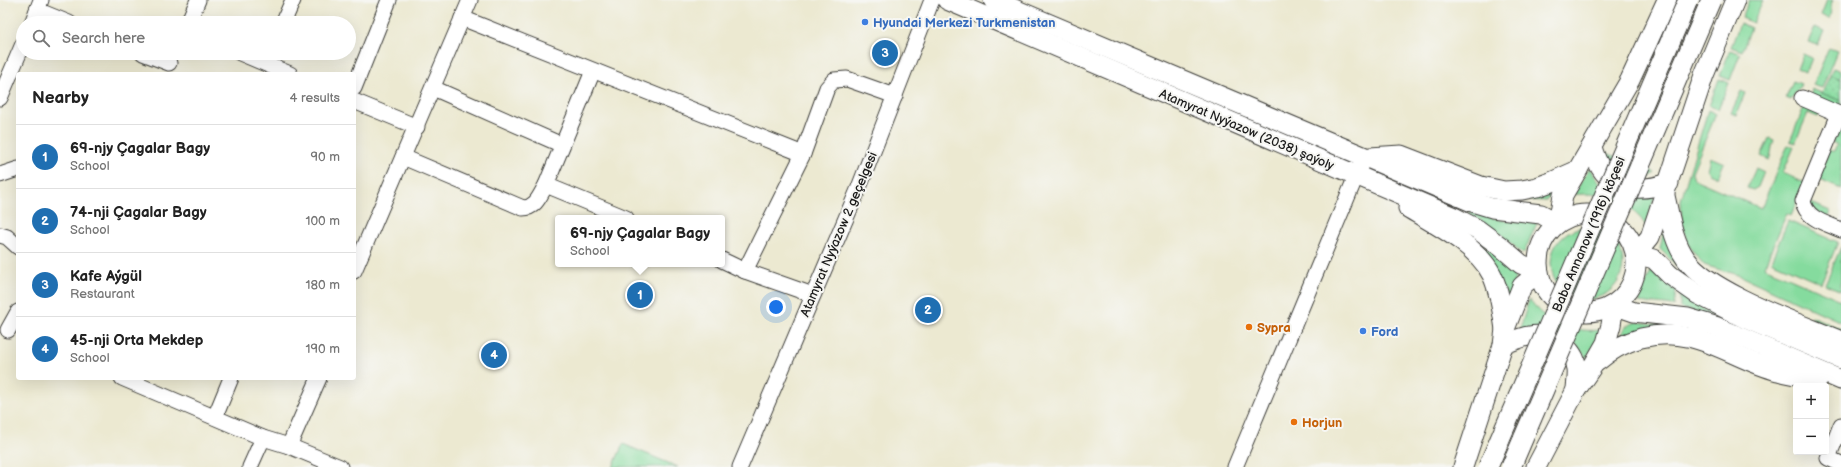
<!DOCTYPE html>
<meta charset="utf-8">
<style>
:root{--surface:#fff;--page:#f2f2f2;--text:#222;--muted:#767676;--line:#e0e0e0;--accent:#1f6fb2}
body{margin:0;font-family:"Balsamiq Sans",sans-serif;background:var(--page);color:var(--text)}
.controls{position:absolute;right:12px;bottom:12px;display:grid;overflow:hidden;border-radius:4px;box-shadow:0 4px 16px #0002}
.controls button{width:36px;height:36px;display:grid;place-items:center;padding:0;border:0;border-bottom:1px solid var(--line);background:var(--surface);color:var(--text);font:20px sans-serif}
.you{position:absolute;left:776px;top:307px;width:14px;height:14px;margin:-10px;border:3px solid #fff;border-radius:50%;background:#1a73e8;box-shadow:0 0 0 6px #1a73e833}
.badge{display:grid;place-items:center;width:26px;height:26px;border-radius:50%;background:var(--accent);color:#fff;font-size:13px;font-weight:700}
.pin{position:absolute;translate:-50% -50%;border:2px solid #fff;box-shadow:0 1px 4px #0006}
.popup{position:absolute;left:555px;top:215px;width:170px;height:52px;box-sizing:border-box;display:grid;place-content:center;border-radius:4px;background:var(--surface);filter:drop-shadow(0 1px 3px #0005);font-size:13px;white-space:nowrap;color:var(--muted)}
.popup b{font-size:15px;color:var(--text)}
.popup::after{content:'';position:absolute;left:50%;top:100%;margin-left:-8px;border:8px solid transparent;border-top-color:var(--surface)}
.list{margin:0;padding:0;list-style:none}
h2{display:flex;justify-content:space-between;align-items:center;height:52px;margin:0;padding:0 16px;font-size:17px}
h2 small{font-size:13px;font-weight:400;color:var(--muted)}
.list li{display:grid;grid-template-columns:26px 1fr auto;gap:12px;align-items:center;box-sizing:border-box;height:64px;padding:0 16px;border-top:1px solid var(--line)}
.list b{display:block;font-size:15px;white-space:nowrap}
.list p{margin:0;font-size:13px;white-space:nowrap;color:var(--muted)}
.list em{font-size:13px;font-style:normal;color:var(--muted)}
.icon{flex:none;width:22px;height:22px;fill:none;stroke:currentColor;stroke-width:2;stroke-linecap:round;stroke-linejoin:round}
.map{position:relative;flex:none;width:1841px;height:467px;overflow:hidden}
.search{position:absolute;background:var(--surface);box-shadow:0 4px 16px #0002;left:16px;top:16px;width:340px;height:44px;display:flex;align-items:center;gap:10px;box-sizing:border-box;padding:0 14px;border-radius:22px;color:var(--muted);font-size:15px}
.panel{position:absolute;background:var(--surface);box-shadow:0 4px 16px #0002;left:16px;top:72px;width:340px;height:308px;border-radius:4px}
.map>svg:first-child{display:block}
.grass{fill:#85db9e;stroke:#507c5d}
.park{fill:url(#park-dots);stroke:#507c5d}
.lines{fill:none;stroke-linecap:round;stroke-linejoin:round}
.minor-casing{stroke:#3b3b37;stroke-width:17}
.major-casing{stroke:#3b3b37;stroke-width:21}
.minor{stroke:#fff;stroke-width:15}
.major{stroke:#fff;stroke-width:19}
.major-bridge-casing{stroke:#3b3b37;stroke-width:21;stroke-linecap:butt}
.major-bridge{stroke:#fff;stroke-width:19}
.shop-dot{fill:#3f7fe0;stroke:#f6f6f2;stroke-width:1.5}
.food-dot{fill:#e8710a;stroke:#f6f6f2;stroke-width:1.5}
.labels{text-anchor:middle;stroke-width:4;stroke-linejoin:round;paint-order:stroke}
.shop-label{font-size:13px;font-weight:bold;fill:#366cbe;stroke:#f6f6f2;text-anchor:start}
.street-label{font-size:13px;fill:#1c1c1c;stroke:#f6f6f2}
.food-label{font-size:13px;font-weight:bold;fill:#c56008;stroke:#f6f6f2;text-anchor:start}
</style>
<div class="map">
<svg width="1841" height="467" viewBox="0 0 1841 467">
<defs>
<pattern id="park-dots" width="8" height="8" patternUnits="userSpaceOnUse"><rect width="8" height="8" fill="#85db9e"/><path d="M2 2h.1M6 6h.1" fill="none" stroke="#72bb88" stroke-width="1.8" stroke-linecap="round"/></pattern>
</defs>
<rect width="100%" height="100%" fill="#f6f6f2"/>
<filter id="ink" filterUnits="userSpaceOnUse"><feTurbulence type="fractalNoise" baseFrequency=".025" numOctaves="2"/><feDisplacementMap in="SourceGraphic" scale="8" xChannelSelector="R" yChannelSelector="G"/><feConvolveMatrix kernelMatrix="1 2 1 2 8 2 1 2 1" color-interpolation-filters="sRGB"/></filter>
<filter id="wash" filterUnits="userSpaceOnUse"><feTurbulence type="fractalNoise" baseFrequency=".012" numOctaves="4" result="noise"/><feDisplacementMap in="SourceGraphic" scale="16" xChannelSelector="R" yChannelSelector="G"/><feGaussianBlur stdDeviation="0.9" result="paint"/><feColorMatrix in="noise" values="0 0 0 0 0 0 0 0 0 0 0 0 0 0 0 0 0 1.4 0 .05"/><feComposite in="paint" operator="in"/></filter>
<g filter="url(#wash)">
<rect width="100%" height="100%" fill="#ece9d1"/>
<g class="grass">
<path d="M1749,0H1763L1753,23L1742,18Z"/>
<path d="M1827,0H1833C1830,6 1832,10 1829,19L1821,15Z"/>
<path d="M1740,23L1751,28L1742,51L1731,47Z"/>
<path d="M1815,27L1824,31L1818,45L1808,42Z"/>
<path d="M1829,48L1837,51L1822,88L1813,85Z"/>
<path d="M1730,50L1740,54L1730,80L1720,76Z"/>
<path d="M1803,54L1812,58L1806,73L1797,69Z"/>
<path d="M1833,68L1841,71V79L1830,75Z"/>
<path d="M1719,79L1729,83L1718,109L1709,106Z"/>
<path d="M1793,81L1801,84C1798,91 1794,94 1791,100L1786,98Z"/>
<path d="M1812,89L1841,101V110L1811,94Z"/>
<path d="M1741,91L1745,93L1736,115L1731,113Z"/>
<path d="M1804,107L1820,112L1818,117L1808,113L1795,143L1790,141Z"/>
<path d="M1708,110L1716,114L1692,172L1694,179L1761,208L1788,145L1794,147L1783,173L1805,183L1791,215L1787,213L1764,267L1841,300V322L1741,276L1704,265L1690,247L1682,226L1681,200Z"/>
<path d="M1841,123V189L1817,179L1829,150L1834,152L1837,145L1832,142Z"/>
<path d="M1769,138L1774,140C1771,147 1772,153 1769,160L1761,156Z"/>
<path d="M1607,153L1655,173C1651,176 1647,179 1643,179C1628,180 1610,167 1607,153Z"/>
<path d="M1710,157L1724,163L1718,177L1709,173L1707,170Z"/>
<path d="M1590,167C1593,171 1594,176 1598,180C1612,197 1634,201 1655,195L1646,226C1636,209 1616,198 1596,195C1589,193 1582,195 1574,194Z"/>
<path d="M1756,168L1764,172L1758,187L1753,190L1747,188Z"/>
<path d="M1556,188L1546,201L1501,199Z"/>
<path d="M1809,202L1830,211L1828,217L1812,210Z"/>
<path d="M1469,211L1500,220L1537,223L1524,253L1523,254L1496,230L1468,213Z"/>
<path d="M1788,221L1838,242L1821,283L1771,261Z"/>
<circle cx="1587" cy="263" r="36"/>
<path d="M1666,233L1689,273L1686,275L1660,249L1663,234Z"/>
<path d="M1475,239L1505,262L1516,274L1509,299L1473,241Z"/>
<path d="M1841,247V291L1825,284Z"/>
<path d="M1651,271L1676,291L1674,306L1639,302Z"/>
<path d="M1680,294L1712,314V316L1680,308Z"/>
<path d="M1529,300C1533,302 1536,309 1541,313C1558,327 1579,332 1601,330L1602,332L1587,357L1586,358L1577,345L1570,340L1520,329Z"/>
<path d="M1811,316L1841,329V331L1810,318Z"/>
<path d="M1636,322L1666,325V327L1622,335L1626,326Z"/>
<path d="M623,444L678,467H613Z"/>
</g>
<path class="park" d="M1830,75L1841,79V101L1822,93Z"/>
</g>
<g filter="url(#ink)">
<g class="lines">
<g class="minor-casing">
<g id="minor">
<path d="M37,10L69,23"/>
<path d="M462,18L803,154"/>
<path d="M32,23L41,0"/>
<path d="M188,23L198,0"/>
<path d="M283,23L293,0"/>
<path d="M143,53L169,63"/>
<path d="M240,53L290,74"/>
<path d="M593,71L546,185L626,218"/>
<path d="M354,88L389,0"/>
<path d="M433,88L562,145"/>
<path d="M0,98L23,44"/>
<path d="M1802,98L1841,115"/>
<path d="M354,101L417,127"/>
<path d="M1839,114L1803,201C1806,219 1826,223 1841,230"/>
<path d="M403,157L523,208C536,208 540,195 546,185"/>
<path d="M0,175L18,169"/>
<path d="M0,235L7,237L18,247"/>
<path d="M722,260L745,271L813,295"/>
<path d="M354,271L470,0"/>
<path d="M745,271L803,154L827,88L834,80L847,79L895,96"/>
<path d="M8,330L18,312"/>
<path d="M122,378L263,438L289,446L340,467"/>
<path d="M215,417L231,378"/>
<path d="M1841,425L1828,458L1841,464"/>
<path d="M289,446L319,378"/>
<path d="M250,467L263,438"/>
<path d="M740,467L858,190L932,0"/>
<path d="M1235,467L1364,157"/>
</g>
</g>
<g class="major-casing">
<g id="major">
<path d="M947,0L1454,217L1477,229L1500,246L1521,264L1539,272L1522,286L1505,329L1503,345L1463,467"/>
<path d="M993,0L1472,202L1492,208L1541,214L1558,223L1563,195L1630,80L1667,0"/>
<path d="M1592,147C1603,188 1631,195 1669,183"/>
<path d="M1370,157L1401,155L1481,186L1504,191L1522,190L1537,187L1551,182L1578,170"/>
<path d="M1665,196C1670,217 1673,241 1686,259C1710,293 1801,324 1841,341"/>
<path d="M1408,208C1436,225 1477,245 1492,275C1500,292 1502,311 1505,329"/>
<circle cx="1587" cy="263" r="49"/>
<path d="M1636,254L1650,237L1704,75L1735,0"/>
<path d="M1636,254L1654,259L1670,275L1697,294L1744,318L1841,359"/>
<path d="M1503,345C1511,342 1520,337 1529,336C1550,332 1575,347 1577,369C1578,376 1576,384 1576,390"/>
<path d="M1598,361C1612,349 1624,343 1641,338C1696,324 1729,358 1778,371C1791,375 1806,377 1819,379"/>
<path d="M1536,467L1576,390L1594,364L1606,343L1611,325L1614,305L1634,312L1688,318L1715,326L1841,380"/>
</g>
</g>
<use href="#minor" class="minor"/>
<use href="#major" class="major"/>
<g class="major-bridge-casing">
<g id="major-bridge">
<path d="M1488,467L1688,0"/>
<path d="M1511,467L1711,0"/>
</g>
</g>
<use href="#major-bridge" class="major-bridge"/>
</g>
</g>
<g class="shop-dot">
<circle cx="865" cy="22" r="4"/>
<circle cx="1363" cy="331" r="4"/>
</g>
<g class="food-dot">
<circle cx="1249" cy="327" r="4"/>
<circle cx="1294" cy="422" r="4"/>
</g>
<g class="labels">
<g class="shop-label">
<text x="873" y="27">Hyundai Merkezi Turkmenistan</text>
<text x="1371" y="336">Ford</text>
</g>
<g class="street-label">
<text transform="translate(1247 129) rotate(23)" y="5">Atamyrat Nyýazow (2038) şaýoly</text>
<text transform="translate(838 234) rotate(-67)" y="5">Atamyrat Nyýazow 2 geçelgesi</text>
<text transform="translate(1588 234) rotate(-67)" y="5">Baba Annanow (1916) köçesi</text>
</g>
<g class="food-label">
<text x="1257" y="332">Sypra</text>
<text x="1302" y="427">Horjun</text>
</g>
</g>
</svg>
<div class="controls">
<button>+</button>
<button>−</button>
</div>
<div class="you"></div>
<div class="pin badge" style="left:640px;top:295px">1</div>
<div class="popup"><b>69-njy Çagalar Bagy</b>School</div>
<div class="pin badge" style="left:928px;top:310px">2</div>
<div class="pin badge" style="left:885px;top:53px">3</div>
<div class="pin badge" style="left:494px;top:355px">4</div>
<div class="search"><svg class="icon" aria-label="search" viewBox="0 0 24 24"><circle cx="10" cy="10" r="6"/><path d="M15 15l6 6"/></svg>Search here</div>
<section class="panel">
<h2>Nearby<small>4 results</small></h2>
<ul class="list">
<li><span class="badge">1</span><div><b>69-njy Çagalar Bagy</b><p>School</p></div><em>90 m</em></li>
<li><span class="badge">2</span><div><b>74-nji Çagalar Bagy</b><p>School</p></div><em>100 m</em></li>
<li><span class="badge">3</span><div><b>Kafe Aýgül</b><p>Restaurant</p></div><em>180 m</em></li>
<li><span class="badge">4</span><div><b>45-nji Orta Mekdep</b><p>School</p></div><em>190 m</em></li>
</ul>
</section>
</div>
